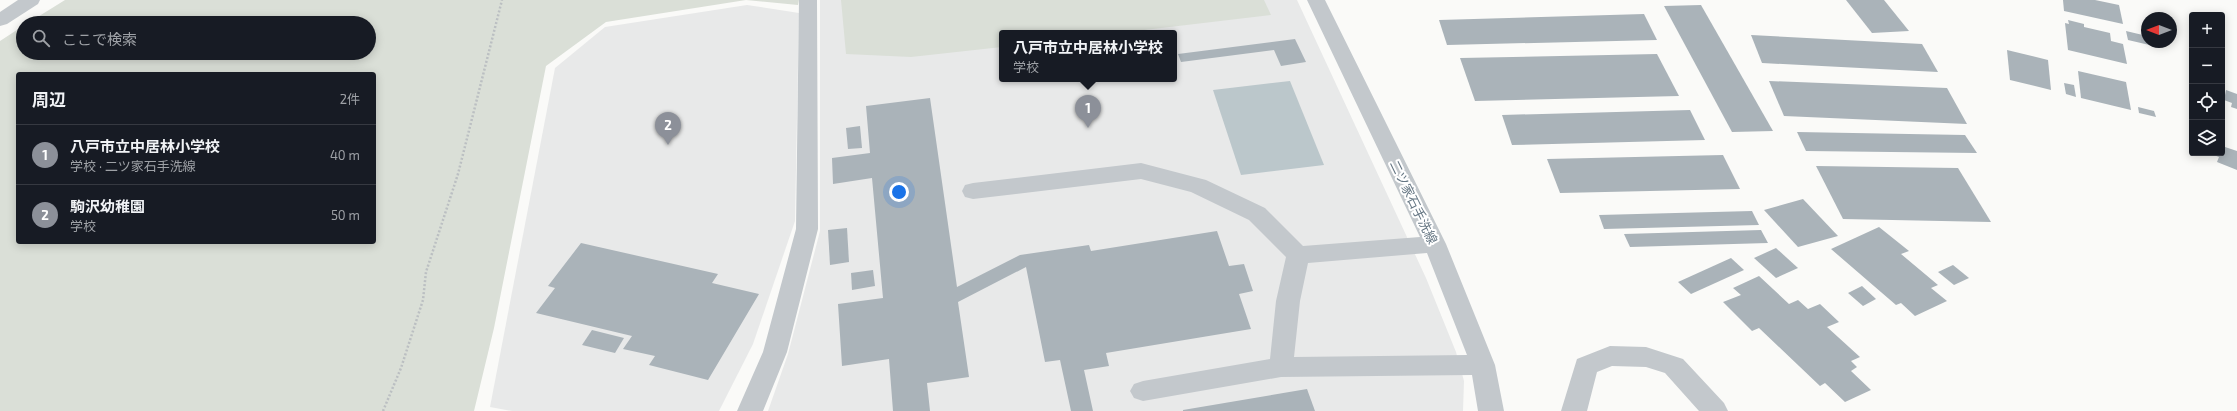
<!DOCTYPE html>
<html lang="ja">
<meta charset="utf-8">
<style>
:root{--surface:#171b24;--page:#20242c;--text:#f1f3f6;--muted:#9ea1a6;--line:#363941;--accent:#8c9099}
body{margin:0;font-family:"Exo 2","Noto Sans JP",sans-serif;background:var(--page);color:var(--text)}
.controls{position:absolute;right:12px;top:12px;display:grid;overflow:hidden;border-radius:4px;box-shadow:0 2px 10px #0003}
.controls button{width:36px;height:36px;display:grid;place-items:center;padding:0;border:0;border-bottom:1px solid var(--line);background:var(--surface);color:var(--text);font:20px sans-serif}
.compass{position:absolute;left:2141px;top:12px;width:36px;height:36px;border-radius:50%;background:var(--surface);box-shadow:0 2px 10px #0003;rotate:270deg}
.you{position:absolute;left:899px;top:192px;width:14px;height:14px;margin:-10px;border:3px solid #fff;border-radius:50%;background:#1a73e8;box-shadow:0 0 0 6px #1a73e833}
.badge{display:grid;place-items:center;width:26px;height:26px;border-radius:50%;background:var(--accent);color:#fff;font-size:13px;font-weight:700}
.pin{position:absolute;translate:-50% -33px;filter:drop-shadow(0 1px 2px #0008)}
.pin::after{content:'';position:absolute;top:21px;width:14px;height:12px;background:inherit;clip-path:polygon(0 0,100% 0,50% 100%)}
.popup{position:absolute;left:999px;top:30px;width:178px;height:52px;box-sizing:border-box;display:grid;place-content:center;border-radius:4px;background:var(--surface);filter:drop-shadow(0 1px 3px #0005);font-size:13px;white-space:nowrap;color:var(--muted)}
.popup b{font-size:15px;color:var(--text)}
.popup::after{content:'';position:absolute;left:50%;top:100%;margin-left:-8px;border:8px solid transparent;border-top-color:var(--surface)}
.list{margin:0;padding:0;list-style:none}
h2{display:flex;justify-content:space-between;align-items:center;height:52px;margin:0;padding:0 16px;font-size:17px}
h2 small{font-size:13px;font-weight:400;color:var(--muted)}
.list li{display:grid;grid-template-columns:26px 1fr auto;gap:12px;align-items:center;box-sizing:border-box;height:60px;padding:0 16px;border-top:1px solid var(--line)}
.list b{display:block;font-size:15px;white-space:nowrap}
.list p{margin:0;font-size:13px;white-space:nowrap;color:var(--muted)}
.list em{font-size:13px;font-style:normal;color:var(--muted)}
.icon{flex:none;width:22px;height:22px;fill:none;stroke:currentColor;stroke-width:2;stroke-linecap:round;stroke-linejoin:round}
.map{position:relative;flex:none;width:2237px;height:411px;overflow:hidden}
.search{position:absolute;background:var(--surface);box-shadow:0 2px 10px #0003;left:16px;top:16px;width:360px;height:44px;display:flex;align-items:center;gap:10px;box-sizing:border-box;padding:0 14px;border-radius:22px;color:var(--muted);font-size:15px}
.panel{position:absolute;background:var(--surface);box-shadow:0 2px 10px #0003;left:16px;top:72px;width:360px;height:172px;border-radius:4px}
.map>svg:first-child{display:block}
.built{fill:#e8e9e9;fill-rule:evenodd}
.green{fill:#dadfd7;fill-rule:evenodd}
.water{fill:#bbc7cb}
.building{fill:#aab3b9}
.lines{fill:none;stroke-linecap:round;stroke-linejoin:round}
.path{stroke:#bbbfc2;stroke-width:2.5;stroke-dasharray:2 2;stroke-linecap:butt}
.minor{fill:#c3c8cc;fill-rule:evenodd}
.labels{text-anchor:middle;stroke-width:4;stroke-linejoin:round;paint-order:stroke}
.street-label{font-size:13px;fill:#657683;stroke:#fff}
</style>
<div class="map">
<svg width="2237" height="411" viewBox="0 0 2237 411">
<rect width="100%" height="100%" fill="#fafaf8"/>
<g class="built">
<path d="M820,0H1297L1426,278L1456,352L1464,381L1463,411H768L788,354L820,231ZM1002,33H1174V79H1002Z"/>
<path d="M747,5L799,13L795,221L753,344L719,411H512L490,407L555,68L605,27Z"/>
</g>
<g class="green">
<path d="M65,0H799L798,5L746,0L606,22L546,66L494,328L474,411H0V41L23,26V53H369V23H28ZM18,74H374V242H18Z"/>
<path d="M841,0H1264L1271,15L1119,33H1002V47L911,57L846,54Z"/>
</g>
<path class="water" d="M1290,81L1324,165L1241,175L1213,90Z"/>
<g class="building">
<path d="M1846,0H1884L1909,31L1872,33Z"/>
<path d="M2063,0H2095L2119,5L2123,24L2064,11Z"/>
<path d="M1701,5L1773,131L1732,132L1664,6Z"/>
<path d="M1644,14L1657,40L1447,45L1439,20Z"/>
<path d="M2068,20L2084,24V27L2110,33L2111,41L2123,44L2127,64L2068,50L2065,23L2069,24Z"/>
<path d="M2126,31L2147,36V42H2157L2158,47L2128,40Z"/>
<path d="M1751,35L1922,44L1938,72L1762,63Z"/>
<path d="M1295,39L1306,62L1281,66L1274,50L1181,62L1178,54Z"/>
<path d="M2007,50L2048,60L2051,90L2010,80Z"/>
<path d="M1657,54L1679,96L1475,101L1460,58Z"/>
<path d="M2078,71L2126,82L2131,110L2081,98Z"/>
<path d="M1769,81L1947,88L1967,124L1784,116Z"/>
<path d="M2064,83L2074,85L2076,97L2066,94Z"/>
<path d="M2226,90L2237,94V109L2231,107L2232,103L2224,100Z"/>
<path d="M930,98L957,287L1020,255L1089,245L1091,251L1217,231L1229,266L1244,264L1253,291L1239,294L1251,329L1106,353L1109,366L1084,370L1093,411H1071L1060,360L1045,362L1026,267L958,302L969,377L927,383L930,411H893L889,359L842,366L838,304L883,298L872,178L833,184L832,158L870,153L866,106Z"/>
<path d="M2138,107L2154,111L2156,117L2139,113Z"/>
<path d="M1690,110L1705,140L1512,145L1502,115Z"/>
<path d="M860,126L862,148L848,149L846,128Z"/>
<path d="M1797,132L1965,135L1977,153L1806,151Z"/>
<path d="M2222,146L2237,151V170L2217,162L2219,157L2211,154L2222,153Z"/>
<path d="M1723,155L1740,189L1560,193L1547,159Z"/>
<path d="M1816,166L1958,168L1991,222L1843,219Z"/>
<path d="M1803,199L1838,236L1798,247L1764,210Z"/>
<path d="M1752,211L1759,225L1604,229L1599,215Z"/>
<path d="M1879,227L1909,251L1901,254L1938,285L1931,288L1947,301L1915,316L1901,303L1896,305L1831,249Z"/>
<path d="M847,228L849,262L830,265L828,230Z"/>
<path d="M1761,230L1768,243L1630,247L1624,234Z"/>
<path d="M581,243L718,274L712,283L759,294L708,380L649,365L655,356L623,349L632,336L536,313L555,288L548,286Z"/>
<path d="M1776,248L1798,268L1776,278L1754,258Z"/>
<path d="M1731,258L1744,270L1691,294L1678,282Z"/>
<path d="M1953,265L1969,278L1954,285L1938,272Z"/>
<path d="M873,270L875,286L852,290L851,273Z"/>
<path d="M1759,276L1789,304L1798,300L1808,309L1820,304L1839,322L1827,327L1860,357L1851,361L1857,367L1851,371L1871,390L1845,402L1825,383L1820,386L1759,328L1752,331L1723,302L1741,295L1733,288Z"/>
<path d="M1862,286L1876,299L1863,306L1848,293Z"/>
<path d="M592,330L624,338L615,353L582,345Z"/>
<path d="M1307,389L1315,411H1183V410Z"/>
</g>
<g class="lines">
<path class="path" d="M383,411L401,368L423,300L426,272L458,174L502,0"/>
<g class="minor">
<path d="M18,0H40L38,4L7,24L0,26V12Z"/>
<path d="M799,0H817L818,229L787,352L763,411H737L763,352L796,229Z"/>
<path d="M1307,0H1325L1446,244L1495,365L1504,411H1478L1472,375L1281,377L1143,401L1134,398L1130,391L1134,384L1143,381L1270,359L1276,301L1286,257L1249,220L1191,192L1141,179L973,199L965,197L962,191L965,185L973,183L1141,163L1206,180L1265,208L1303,246L1420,237ZM1427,253L1467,355L1294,357L1300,301L1308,263Z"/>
<path d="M1610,346L1646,347L1683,359L1724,403L1728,411H1699L1665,373L1646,367L1612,366L1597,372L1587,411H1561L1577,359Z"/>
</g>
</g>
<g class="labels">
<g class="street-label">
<text transform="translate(1414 202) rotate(64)" y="5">二ツ家石手洗線</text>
</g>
</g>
</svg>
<div class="controls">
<button>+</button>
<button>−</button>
<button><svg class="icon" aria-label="locate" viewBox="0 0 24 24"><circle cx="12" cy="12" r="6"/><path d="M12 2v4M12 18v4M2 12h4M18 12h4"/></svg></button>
<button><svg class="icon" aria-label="layers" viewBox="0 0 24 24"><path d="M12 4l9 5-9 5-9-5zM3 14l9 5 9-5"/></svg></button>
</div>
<svg class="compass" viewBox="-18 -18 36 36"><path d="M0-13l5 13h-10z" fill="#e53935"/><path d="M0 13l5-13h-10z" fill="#9ea1a6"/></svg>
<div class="you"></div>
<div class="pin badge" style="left:1088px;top:128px">1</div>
<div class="popup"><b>八戸市立中居林小学校</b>学校</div>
<div class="pin badge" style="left:668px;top:145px">2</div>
<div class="search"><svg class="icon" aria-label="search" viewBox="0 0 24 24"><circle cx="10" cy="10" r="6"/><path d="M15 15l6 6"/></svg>ここで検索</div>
<section class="panel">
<h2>周辺<small>2件</small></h2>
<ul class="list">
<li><span class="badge">1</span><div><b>八戸市立中居林小学校</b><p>学校 · 二ツ家石手洗線</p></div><em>40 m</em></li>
<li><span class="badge">2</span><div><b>駒沢幼稚園</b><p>学校</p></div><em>50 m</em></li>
</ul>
</section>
</div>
